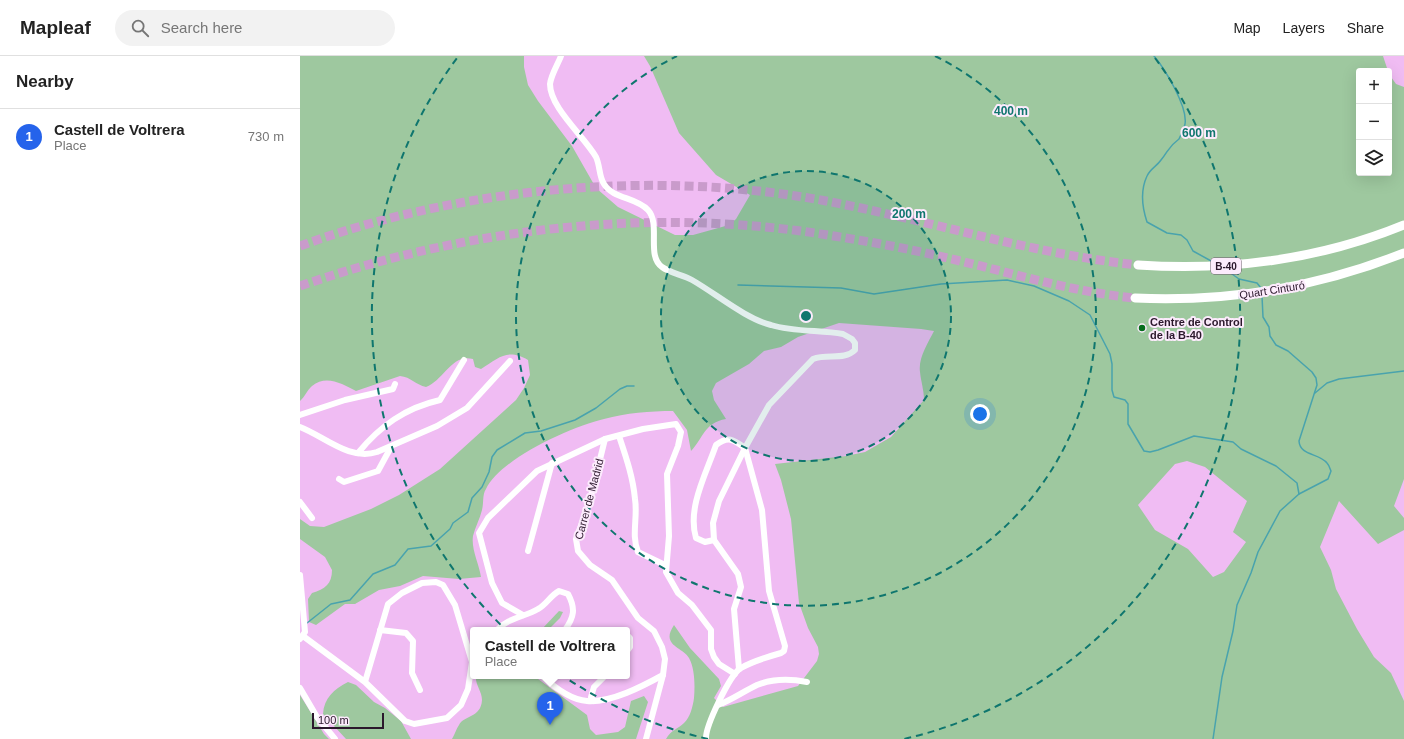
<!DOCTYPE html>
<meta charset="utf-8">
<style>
:root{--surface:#fff;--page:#f2f2f2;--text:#222;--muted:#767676;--line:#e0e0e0;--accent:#2563eb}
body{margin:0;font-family:Arial,sans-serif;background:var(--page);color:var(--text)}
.controls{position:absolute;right:12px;top:12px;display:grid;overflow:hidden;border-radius:4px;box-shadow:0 4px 16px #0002}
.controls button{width:36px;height:36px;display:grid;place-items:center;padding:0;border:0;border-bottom:1px solid var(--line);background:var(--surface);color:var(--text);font:20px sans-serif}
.scale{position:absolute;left:12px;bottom:10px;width:72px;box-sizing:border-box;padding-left:4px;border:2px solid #2b182c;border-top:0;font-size:11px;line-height:14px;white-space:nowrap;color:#2b182c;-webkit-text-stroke:3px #fcebfc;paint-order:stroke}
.you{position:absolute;left:680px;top:358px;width:14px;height:14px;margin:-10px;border:3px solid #fff;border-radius:50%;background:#1a73e8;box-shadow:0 0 0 6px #1a73e833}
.badge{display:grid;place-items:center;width:26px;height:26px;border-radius:50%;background:var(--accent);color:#fff;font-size:13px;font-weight:700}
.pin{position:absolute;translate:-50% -33px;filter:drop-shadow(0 1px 2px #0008)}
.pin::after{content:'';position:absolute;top:21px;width:14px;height:12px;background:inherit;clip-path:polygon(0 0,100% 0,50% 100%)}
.popup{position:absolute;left:170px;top:571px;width:160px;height:52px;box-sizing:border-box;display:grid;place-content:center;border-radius:4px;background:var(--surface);filter:drop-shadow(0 1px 3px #0005);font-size:13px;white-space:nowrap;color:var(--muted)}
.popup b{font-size:15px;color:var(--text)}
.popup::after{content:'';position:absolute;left:50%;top:100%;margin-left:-8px;border:8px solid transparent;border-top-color:var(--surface)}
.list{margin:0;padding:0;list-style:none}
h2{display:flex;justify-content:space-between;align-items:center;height:52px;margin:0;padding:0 16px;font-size:17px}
h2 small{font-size:13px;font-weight:400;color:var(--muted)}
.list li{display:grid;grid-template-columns:26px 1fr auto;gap:12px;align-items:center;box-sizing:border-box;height:56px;padding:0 16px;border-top:1px solid var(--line)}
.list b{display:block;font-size:15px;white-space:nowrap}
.list p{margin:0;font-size:13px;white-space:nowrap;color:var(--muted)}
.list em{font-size:13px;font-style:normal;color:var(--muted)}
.icon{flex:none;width:22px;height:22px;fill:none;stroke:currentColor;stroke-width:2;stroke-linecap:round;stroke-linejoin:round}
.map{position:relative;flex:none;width:1104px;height:683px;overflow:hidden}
header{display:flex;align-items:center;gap:24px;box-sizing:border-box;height:56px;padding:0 20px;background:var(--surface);border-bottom:1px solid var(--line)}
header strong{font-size:19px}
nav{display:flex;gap:22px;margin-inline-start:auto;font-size:14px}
.search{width:280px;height:36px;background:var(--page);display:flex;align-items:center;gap:10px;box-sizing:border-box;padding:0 14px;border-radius:22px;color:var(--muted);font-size:15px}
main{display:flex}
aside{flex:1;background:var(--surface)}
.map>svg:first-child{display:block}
.green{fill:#9ec89f;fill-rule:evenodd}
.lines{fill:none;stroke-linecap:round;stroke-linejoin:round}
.stream{stroke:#49a3ad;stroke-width:1.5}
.highway-tunnel{stroke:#c99bcb;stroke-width:9;stroke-dasharray:9 4.5;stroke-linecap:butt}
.minor{stroke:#fff;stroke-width:6}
.highway{stroke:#fff;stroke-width:9}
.ring{fill:none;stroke:#0f766e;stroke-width:2;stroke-dasharray:7 5}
.poi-dot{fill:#056d1c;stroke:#fcebfc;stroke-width:1.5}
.labels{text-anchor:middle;stroke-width:4;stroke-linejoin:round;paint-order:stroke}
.shield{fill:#fcebfc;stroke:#6a576a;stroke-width:1}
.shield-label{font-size:10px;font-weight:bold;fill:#2b182c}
.street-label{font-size:11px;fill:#2b182c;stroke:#fcebfc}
.poi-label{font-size:11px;font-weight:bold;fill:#2b182c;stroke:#fcebfc;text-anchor:start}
.centre{fill:#0f766e;stroke:#fcebfc;stroke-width:2}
.ring-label{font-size:12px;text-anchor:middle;font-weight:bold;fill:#0f766e;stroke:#fcebfc;stroke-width:4;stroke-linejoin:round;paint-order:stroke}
</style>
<header>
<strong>Mapleaf</strong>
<div class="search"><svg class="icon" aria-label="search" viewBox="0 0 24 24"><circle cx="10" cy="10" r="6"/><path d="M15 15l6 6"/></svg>Search here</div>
<nav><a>Map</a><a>Layers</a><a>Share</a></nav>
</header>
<main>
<aside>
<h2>Nearby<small></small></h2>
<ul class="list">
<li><span class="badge">1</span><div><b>Castell de Voltrera</b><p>Place</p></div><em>730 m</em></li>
</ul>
</aside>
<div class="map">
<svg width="1104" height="683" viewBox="0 0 1104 683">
<rect width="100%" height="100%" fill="#f0bcf3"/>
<g class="green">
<path d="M0,0H224V11L228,29L238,45L272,90L296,132L318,151L375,179H393L429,169L436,163L450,139L416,119L379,77L350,10L344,0H1083L1088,15H1059V117H1089V18L1096,28L1104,31V423L1094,450L1104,462V474L1078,488L1039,445L1020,491L1031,514L1036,533L1057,573L1074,601L1091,617L1104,645V683H366C371,674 378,673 384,667C390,662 393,650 394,642C395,630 395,613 389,602C383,591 360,590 374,569L390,592L419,623L421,630L414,642L423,651L498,630L517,605L519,598L518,591L508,572L499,547L491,463L481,424L475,408L546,400L565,396L591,381L624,344C624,334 621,326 620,316C618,302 628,287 634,275L621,273L539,267L498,281L481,291L464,295L449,308L416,327L412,335L414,344L426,363C404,367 404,381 391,395L387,374L373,355C350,355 326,357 304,363C271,371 201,402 186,433C182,439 184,447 182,454C180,463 175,471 173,480C171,493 179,508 181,521L159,523L123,520L100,530L79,534L55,548H45L16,569L9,566L8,543L12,537C25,533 32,528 32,514L25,501L0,483V463L10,470L24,471L71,453L99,439L140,413L216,344L224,332L230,319L228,304C207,292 199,302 181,313L175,311L173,303C152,297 144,324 126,331C116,329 111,321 100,320L56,335C43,328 26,318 12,330C7,334 5,341 0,345ZM887,405L905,411L947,445L933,476L946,486L924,516L913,521L888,493L855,474L838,449L875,408Z"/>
<path d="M259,555L263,556L260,562L248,574H241Z"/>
<path d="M176,620H234L287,659L290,673L296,679L318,676L325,671L331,645L344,640L348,646L336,683H152C155,678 156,673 159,669C164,659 181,662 182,644C182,635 175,629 176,620Z"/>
<path d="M48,626L56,629L74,646L85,652L101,665L111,683H46L23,658C24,642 34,633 48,626Z"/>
<path d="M0,639L24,678L29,683H0Z"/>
</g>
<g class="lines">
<g class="stream">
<path d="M854,0C865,13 888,51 885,68C884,74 881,78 879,83C868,91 869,94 861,104C857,110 850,113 847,120C840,135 842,151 847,166L867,177L881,179L887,184L893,195L913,206"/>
<path d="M925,213L939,223L957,227L961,232"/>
<path d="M438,229L541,232L574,238L641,228L707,224L734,230L769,245L790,259L810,298L812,308V334L814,341L825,344L828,348V368L844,395L850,396L858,394L894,380L933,386L941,393L976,410L997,427L999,438"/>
<path d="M1015,337L1027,327L1039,323L1104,315"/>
<path d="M7,567L31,548L50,544L73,518L95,509L108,493L131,490L150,473L153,467L168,456L172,442L182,431L189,416L192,401L197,394L225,377L241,375L275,364L296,352L320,333L327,330H334"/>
<path d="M913,683L922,621L933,575L937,549L951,517L958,496L980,455L999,438L1028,423L1031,415C1030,413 1029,409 1027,407C1019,397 1000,400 999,385L1017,329L1016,322L1012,316L988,295L976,289L970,280L969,271L963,261L962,240"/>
</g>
<g class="highway-tunnel">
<path d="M0,190C159,132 348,114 515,143C623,162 729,198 838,209"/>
<path d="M0,230C171,171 355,150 534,180C572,186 610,193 647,202C710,216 771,236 835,242"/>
</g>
<g class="minor">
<path d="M261,0C258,8 251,19 250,28C250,52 284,80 296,101C300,109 299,121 304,128C313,143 336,141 348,154C361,168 346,200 362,211C370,217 383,219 392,224C415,237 446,263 471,269C494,276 520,274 543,278L552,283L555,287V294C544,305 527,297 513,303L469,349L445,392L419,445L413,467L414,484L438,518L441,531L434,553L439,613"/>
<path d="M0,359L45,344L93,333L95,328"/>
<path d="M0,371C24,380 49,405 77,396L137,370L167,352L210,305"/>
<path d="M319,380C326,401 333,421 335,443C338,461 331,479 338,496L365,509"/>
<path d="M305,383L289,448L276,483L278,495L290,509L312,524L338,562L354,575L362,591L365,603L363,619L346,683"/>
<path d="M58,397C80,370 105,352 140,344L164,304"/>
<path d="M39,423L44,426L78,415L91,391"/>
<path d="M0,446L12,462"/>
<path d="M414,484L405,486L396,482C387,452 406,418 416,389C428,380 433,383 445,392"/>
<path d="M228,495L252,407"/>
<path d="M0,519L5,576L0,583"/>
<path d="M223,559L202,547L192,527L179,477L188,462L237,415L305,383L343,373L376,368L381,376L378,390L367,418L369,480L366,516L378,537L392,549L411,574V593L414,601L419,608L435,618"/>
<path d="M80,574L106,577L113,585L112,617L120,634"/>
<path d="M197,574C208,562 224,561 238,553C246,549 251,539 259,535L268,538C276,553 274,561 265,574"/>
<path d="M327,579L330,582V591L327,595"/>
<path d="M3,580L65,626L105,665L114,668L147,662L161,649L168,633L172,606L155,549L143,529L136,526L122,527L102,537L88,548L65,626"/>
<path d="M242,620C254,631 270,644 287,645C311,647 343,630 363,619"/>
<path d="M0,632L17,661L35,683"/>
<path d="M294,645L291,641L294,631L305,620"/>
<path d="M418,649C432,644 444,635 457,629C472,623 491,623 507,626"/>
<path d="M406,683C405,671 430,618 441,612C453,605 467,601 481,597L484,595L485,590L469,535L462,454L445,392"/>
</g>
<g class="highway">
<path d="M838,209C929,215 1019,204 1104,169"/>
<path d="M835,242C930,246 1015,232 1104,197"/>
</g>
</g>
<circle cx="506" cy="260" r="145" fill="#0f766e" fill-opacity=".12"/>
<g class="ring">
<circle cx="506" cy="260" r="145"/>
<path d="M635 0A290 290 0 1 1 377 0"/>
<path d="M408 683A434 434 0 0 1 157 2M855 2A434 434 0 0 1 604 683"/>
</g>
<circle class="poi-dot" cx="842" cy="272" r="4"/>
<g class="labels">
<rect class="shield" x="911" y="202" width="30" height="16" rx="3"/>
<g class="shield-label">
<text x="926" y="214">B-40</text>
</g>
<g class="street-label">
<text transform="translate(972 234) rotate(-9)" y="4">Quart Cinturó</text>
<text transform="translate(289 443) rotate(-75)" y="4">Carrer de Madrid</text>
</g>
<g class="poi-label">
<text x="850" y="270">Centre de Control<tspan x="850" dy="13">de la B-40</tspan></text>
</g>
</g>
<circle cx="506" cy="260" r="6" class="centre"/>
<g class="ring-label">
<text x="711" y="59">400 m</text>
<text x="899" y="81">600 m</text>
<text x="609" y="162">200 m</text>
</g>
</svg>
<div class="controls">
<button>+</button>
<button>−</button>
<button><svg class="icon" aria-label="layers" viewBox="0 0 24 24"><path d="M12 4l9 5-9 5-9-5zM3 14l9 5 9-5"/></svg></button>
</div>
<div class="scale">100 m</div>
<div class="you"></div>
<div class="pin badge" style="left:250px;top:669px">1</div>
<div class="popup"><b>Castell de Voltrera</b>Place</div>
</div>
</main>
